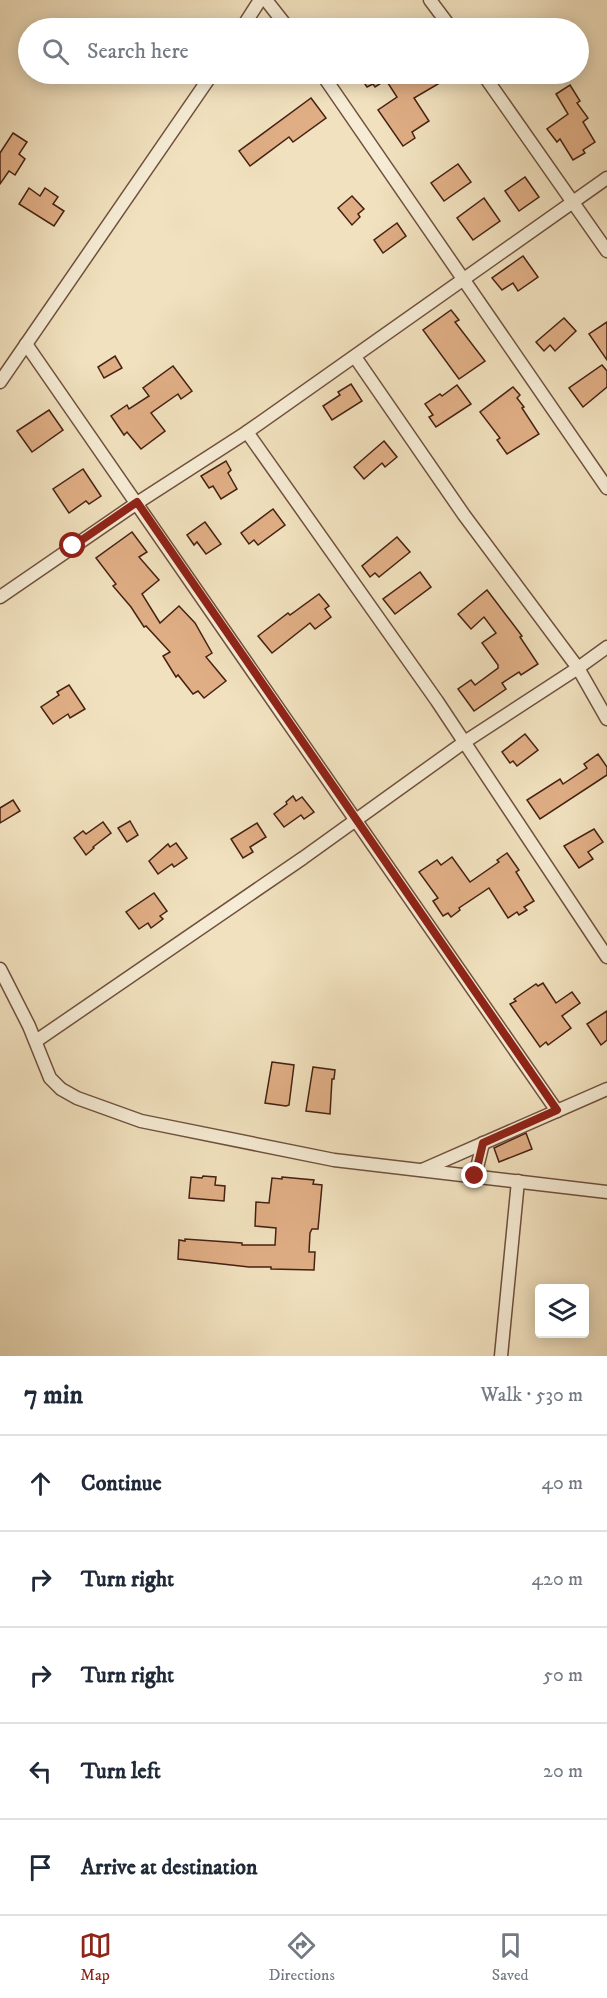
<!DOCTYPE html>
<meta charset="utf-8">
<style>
:root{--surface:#fff;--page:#f6f6f7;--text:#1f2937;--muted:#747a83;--line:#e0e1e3;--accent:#8f2418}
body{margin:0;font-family:"IM FELL DW Pica",serif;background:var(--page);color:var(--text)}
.controls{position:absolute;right:18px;bottom:18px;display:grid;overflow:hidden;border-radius:6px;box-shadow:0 3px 15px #0003}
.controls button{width:54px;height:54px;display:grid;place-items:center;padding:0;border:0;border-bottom:2px solid var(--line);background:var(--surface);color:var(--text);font:30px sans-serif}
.stop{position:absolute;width:18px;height:18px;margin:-14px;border:4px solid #8f2418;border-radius:50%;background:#fff}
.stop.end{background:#8f2418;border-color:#fff;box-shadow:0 2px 6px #0008}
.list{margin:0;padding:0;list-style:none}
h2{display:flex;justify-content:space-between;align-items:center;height:78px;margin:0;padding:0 24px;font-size:26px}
h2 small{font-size:20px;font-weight:400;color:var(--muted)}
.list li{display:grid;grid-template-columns:39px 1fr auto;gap:18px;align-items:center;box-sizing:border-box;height:96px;padding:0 24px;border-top:2px solid var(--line)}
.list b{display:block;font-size:22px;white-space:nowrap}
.list em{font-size:20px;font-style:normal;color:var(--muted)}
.icon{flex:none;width:33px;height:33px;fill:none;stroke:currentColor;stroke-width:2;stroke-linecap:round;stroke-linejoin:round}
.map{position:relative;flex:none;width:607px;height:1356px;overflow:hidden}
.search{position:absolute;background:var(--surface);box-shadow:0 3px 15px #0003;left:18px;right:18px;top:18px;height:66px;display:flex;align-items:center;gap:15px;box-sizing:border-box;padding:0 21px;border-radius:33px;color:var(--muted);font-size:22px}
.sheet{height:558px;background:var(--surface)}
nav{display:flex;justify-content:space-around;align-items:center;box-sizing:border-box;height:84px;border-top:2px solid var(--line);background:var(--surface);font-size:16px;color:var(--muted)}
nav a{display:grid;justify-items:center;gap:3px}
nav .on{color:var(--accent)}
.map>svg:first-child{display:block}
.building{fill:#e0ae85;stroke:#452113;stroke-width:1.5}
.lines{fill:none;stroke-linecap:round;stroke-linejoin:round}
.minor-casing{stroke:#70513e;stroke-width:15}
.minor{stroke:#f6ecd5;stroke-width:12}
.route{stroke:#8f2418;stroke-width:8}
</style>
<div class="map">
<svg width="607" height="1356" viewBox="0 0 607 1356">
<rect width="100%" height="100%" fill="#f1e1be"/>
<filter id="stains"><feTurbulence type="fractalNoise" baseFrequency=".00333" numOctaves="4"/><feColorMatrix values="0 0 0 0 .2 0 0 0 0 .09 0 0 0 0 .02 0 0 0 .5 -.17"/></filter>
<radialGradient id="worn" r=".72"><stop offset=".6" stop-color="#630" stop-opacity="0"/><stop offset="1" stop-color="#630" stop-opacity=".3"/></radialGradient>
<g class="building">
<path d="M358,74H426L428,77L432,75L438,84L414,98L429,121L412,132L415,138L403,146L378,110L397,97L386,80L375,87L373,84L367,87Z"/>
<path d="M570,85L580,101L577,103L588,118L583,122L595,142L583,150L585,153L573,160L560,139L557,142L547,129L568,114L556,94Z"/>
<path d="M311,98L326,118L293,142L289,137L250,166L239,151Z"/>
<path d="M13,133L27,142L19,154L25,159L15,175L9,171L0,184V153Z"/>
<path d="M458,164L471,182L444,201L431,183Z"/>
<path d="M525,177L539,197L519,211L505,191Z"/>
<path d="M29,188L40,196L45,188L58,197L53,204L64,211L54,226L19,204Z"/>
<path d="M352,196L364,209L358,214L360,217L352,225L338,208Z"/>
<path d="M484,198L500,221L473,240L457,218Z"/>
<path d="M397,223L406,236L383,253L374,240Z"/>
<path d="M523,256L538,277L518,291L513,283L502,290L492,278Z"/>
<path d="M451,310L459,320L455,322L485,361L459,379L423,330Z"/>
<path d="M564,318L576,331L555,351L550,345L544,351L536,342Z"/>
<path d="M607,322V360L589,334Z"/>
<path d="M115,356L122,368L104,378L98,367Z"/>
<path d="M602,365L607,371V387L583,407L569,388Z"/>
<path d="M173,366L192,391L181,399L178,394L151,413L165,431L141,449L127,432L124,435L111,416L127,405L129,409L149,396L143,388Z"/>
<path d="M351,384L362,401L332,420L323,406L340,395L338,392Z"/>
<path d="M457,385L471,404L436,427L429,417L433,415L425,404L440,394L442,396Z"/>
<path d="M513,387L520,395L517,398L524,407L522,408L539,434L507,454L497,440L500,438L480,412Z"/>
<path d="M49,410L63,430L32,452L17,431Z"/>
<path d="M384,441L397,457L385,467L382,463L364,479L354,467Z"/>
<path d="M226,461L231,470L228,473L237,489L221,499L213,486L209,488L201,476Z"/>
<path d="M83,469L101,496L89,504L86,501L69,513L53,489Z"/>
<path d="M273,509L285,525L258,545L254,540L249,544L241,533Z"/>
<path d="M205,522L221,544L206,554L197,542L194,545L187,535Z"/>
<path d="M132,532L147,552L139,557L159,580L142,594L160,623L179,606L195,623L212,653L206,657L226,681L204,698L198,691L193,694L178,675L176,677L163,656L170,652L146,626L144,627L131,607L113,586L116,584L96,558Z"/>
<path d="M397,537L410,552L379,577L375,573L370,577L362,566Z"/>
<path d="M420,572L431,587L395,614L383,599Z"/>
<path d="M487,590L522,636L520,637L538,664L521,675L519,672L502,683L506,689L474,711L458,689L471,680L475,685L498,668V665L482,643L496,633L484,617L471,629L458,614Z"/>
<path d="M319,594L329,606L325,609L331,617L315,629L310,623L272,653L258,636L288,613L290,615Z"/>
<path d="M69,685L85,709L70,718L68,714L53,724L41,707L59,695L57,692Z"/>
<path d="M525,734L538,750L517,766L513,761L510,763L502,752Z"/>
<path d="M598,754L607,767V775L540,819L527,800L560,779L563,784L587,768L584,764Z"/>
<path d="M293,796L296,801L302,797L314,812L304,819L301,815L284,827L274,814L287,804L286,802Z"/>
<path d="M13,800L20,811L0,823V808Z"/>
<path d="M130,821L138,835L127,842L118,828Z"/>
<path d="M103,822L111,833L93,847L94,848L86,855L74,838L83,831L86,834Z"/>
<path d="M257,823L266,837L250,847L253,852L243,858L231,839Z"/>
<path d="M594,829L603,842L588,852L593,859L579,868L564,846Z"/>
<path d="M176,843L187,858L174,867L172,864L158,874L149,861L168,844L170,847Z"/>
<path d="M507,853L519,870L516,872L534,901L524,907L527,910L519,915L517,912L508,918L489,888L459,908L460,910L451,917L448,913L443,916L433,901L438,898L419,872L437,860L441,865L452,857L470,882L499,862L497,860Z"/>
<path d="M154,893L167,911L160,916L163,919L151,928L148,923L139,929L126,912Z"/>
<path d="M543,983L556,1003L572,992L580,1003L562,1016L571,1028L548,1045L546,1042L540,1047L510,1004L516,1001L514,999L536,984L538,986Z"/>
<path d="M607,1011V1040L601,1045L587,1024Z"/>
<path d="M272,1062L294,1065L289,1105L286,1106L265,1103Z"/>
<path d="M313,1067L335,1070L334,1079H332L330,1114L306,1111Z"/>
<path d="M526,1133L532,1149L499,1162L494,1148Z"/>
<path d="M203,1176L216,1177L215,1185L225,1186L224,1201L189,1198L191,1177L202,1178Z"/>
<path d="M282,1177L314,1180L313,1184L322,1185L318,1229H312L310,1233L309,1252H315L314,1270L271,1269V1267H249L178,1259L179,1240L185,1241V1239L242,1243V1245H275L276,1228L255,1226L256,1202L269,1203L272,1178L282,1179Z"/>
</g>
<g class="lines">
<g class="minor-casing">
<g id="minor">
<path d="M266,0L288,28"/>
<path d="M430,0L451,28"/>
<path d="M242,28L260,0"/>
<path d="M322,74L607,488"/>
<path d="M483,74L607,251"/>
<path d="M26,344L557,1111"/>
<path d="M355,357L464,515L578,668L607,719"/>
<path d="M0,382L212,74"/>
<path d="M247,432L437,701L607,957"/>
<path d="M0,597L137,503L247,432L607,178"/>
<path d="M0,969L29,1026L50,1078L61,1089L77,1098L141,1121L334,1160L607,1192"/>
<path d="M36,1041L303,858L463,743L578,668L607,647"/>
<path d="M422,1170L607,1089"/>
<path d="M475,1176L483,1143"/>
<path d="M501,1356L518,1181"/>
</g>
</g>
<use href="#minor" class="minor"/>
</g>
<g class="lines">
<path class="route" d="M73,546L137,502L557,1110L483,1143L475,1176"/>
</g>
<rect width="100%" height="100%" filter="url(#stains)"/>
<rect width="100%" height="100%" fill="url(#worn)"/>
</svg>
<div class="controls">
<button><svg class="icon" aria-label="layers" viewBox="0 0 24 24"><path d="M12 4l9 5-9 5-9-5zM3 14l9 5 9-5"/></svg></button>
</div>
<div class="stop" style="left:73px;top:546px"></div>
<div class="stop end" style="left:475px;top:1176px"></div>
<div class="search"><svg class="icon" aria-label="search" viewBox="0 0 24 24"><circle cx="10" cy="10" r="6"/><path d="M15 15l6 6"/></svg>Search here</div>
</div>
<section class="sheet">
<h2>7 min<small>Walk · 530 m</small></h2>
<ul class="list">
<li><svg class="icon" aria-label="ahead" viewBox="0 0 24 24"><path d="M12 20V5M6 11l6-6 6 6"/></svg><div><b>Continue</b></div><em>40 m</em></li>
<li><svg class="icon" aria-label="right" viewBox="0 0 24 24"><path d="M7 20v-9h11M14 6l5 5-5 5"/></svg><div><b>Turn right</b></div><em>420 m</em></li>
<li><svg class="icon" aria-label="right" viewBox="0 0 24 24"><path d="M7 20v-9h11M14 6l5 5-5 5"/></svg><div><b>Turn right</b></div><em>50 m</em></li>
<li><svg class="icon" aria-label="left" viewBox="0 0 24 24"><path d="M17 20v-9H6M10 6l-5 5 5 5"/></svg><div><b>Turn left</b></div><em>20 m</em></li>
<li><svg class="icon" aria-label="arrive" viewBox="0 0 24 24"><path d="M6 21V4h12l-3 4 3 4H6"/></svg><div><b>Arrive at destination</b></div></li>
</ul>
</section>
<nav>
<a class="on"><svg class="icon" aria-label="map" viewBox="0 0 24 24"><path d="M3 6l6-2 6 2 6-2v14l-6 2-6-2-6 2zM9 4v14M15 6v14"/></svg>Map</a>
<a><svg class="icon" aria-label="directions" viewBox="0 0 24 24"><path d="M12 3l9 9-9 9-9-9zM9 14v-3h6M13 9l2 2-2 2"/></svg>Directions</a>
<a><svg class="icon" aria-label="saved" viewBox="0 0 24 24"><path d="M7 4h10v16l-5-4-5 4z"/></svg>Saved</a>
</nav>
